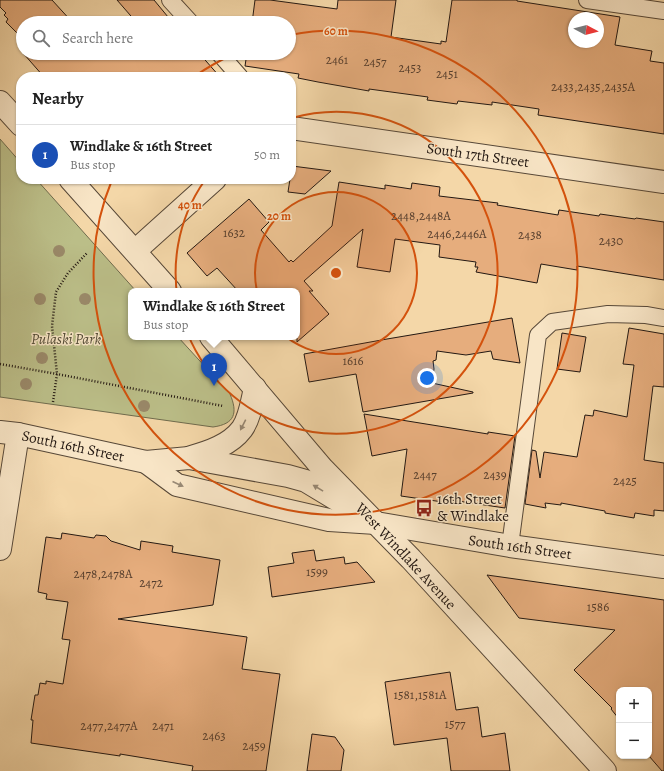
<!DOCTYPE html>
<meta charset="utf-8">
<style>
:root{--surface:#fff;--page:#f2f2f2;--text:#222;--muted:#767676;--line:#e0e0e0;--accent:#7c3aed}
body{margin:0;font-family:Alegreya,serif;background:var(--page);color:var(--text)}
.controls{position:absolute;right:12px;bottom:12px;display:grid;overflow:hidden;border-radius:8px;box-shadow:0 1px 3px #0004}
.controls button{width:36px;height:36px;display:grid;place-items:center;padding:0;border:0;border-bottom:1px solid var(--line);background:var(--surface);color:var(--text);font:20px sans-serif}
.compass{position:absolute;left:568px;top:12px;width:36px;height:36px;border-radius:50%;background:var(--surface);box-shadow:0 1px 3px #0004;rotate:97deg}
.you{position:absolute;left:427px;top:378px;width:14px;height:14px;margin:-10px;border:3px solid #fff;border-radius:50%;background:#1a73e8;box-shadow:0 0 0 6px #1a73e833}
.badge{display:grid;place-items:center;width:26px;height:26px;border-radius:50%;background:var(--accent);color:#fff;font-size:13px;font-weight:700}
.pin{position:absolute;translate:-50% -33px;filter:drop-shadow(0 1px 2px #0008)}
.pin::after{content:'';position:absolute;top:21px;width:14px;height:12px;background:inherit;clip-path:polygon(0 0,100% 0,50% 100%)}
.popup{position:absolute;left:128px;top:288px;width:172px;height:52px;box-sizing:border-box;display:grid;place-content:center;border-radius:8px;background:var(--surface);filter:drop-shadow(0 1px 3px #0005);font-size:13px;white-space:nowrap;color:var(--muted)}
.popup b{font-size:15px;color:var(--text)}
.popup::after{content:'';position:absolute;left:50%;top:100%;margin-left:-8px;border:8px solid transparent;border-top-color:var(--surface)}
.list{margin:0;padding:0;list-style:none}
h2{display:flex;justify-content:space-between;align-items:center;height:52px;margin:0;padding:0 16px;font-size:17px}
h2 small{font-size:13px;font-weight:400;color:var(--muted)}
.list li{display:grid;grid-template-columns:26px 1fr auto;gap:12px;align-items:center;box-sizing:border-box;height:60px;padding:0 16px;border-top:1px solid var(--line)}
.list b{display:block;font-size:15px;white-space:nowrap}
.list p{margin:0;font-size:13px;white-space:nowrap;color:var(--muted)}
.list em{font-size:13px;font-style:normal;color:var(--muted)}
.icon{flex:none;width:22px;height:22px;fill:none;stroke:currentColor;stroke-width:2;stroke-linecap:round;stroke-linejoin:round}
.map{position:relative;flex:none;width:664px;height:771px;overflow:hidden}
.search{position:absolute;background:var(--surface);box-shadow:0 1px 3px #0004;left:16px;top:16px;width:280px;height:44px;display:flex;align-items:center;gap:10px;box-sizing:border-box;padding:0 14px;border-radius:22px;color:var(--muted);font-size:15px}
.panel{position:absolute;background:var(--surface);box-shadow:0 1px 3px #0004;left:16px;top:72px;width:280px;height:112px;border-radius:16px}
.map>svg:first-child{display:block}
.green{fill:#bbbe88;stroke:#6f6b4d}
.building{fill:#e6ad7d;stroke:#231812;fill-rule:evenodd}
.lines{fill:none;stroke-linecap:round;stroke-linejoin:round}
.service-casing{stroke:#574838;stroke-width:18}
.minor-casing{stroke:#574838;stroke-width:24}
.tertiary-casing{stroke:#574838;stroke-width:24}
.path{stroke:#231812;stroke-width:2.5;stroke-dasharray:1 2;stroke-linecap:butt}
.service{stroke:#f8e5c6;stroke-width:16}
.minor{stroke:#f8e5c6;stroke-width:22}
.tertiary{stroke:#f8e5c6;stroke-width:22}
.tree{fill:#9a8969}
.oneway{fill:#988975}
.ring{fill:none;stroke:#d4520d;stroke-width:2}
.labels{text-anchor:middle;stroke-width:3;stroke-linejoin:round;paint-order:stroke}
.number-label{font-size:13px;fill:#543d2d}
.street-label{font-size:15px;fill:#231812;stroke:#f8e5c6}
.park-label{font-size:15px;font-style:italic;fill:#514a35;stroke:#f8e5c6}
.poi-label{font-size:15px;fill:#231812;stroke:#f8e5c6;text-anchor:start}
.centre{fill:#d4520d;stroke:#f8e5c6;stroke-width:2}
.ring-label{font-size:12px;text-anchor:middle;font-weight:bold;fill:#d4520d;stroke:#f8e5c6;stroke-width:3;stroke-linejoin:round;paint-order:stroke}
</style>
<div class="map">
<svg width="664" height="771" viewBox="0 0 664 771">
<rect width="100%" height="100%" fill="#f4d7a8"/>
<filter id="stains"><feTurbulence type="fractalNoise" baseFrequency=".005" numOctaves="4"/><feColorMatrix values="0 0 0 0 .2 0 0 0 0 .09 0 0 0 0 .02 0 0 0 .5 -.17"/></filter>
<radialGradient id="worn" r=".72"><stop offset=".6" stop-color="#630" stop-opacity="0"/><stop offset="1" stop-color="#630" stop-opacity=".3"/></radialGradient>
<path class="green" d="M0,139L21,163V179H36L136,291H131V337H178L230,394C238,413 235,424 213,427L0,397Z"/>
<g class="building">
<path d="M0,0H52L73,23H23V39L6,22L8,19L4,15L6,13L0,7Z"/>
<path d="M117,0H154L173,23H137Z"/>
<path d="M255,0H270L337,9L338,0H396L391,37L441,44V41L446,42L452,0H517V1L620,17L615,45L652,51L650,61L664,63V134L538,115L539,109L492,102V105L458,101L457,104L427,100L428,97L369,89V91L318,82L298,78L299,74L245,66L247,53H289V23H252ZM574,18H598V42H574Z"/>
<path d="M23,53H199L220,77H44Z"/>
<path d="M292,166L331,171L305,194L288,192L290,179H291Z"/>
<path d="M339,182L385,189V185L411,189L412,183L440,187L439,196L498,203L497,205L558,215L559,210L599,216L600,214L635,219L636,218L664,222V280L577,266V270L541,264L537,283L476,272L478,267H475L476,262L439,257L440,245L395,239L390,272L357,267L363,229L304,281L313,291H309L329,314L297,342V291H238L217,268L207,276L187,253L249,199L269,222L261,230L289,262L291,260L293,262L332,226Z"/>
<path d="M512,318L520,363L493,359L491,351L466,355L437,351L436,360L433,361L434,369L432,383L473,392V393L363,412L356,374L309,382L304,354L387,339Z"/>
<path d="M629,328L664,334V387L653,386L644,460L664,463V511L654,510V516L635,513L634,518L605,513V511L561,503V505L545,503L546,508L525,504L532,450L536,451L540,478L544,452L577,457L585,415L593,416L594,410L627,417L634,365L623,364Z"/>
<path d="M562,333L586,337L580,372L557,369Z"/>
<path d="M364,414L488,434V432L515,436L505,508L444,499L443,502L401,496L407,449L372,456Z"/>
<path d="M62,533L94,538L96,535L106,536L111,541L140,550L141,541L173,546L172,552L220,560L213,605L118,619L247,637L242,669L280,674L266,771H192L193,766L120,754V756L31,743L33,720H31L35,695H38L40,683L46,684V681L63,684L70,640L62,639L68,602L46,599L47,594L38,592L46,537L61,539Z"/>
<path d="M314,550L316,561L344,557L345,564L357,562L375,582L272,597L268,567L294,563L292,553Z"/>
<path d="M487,575L664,600V771H662L649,756V690H619V719L611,709L612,708L574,670L615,630L519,618Z"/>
<path d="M450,672L456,710L478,707L482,737L505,733L510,771H451L447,738L394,745L385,682Z"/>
<path d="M312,734L335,737L344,750L341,771H307Z"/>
</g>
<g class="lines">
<g class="service-casing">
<g id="service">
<path d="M170,0L191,23"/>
<path d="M587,0L664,11"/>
<path d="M219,53L240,77"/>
<path d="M510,546L538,335L552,322L608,314L646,315L664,318"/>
</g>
</g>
<g class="minor-casing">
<g id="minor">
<path d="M291,128L664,182"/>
<path d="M135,251L215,179"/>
<path d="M0,549L18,434"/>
</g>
</g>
<g class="tertiary-casing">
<g id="tertiary">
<path d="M0,102L21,125"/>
<path d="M70,179L170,291"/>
<path d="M211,337L323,469L411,559L605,771"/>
<path d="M0,432L18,434L146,462L189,458L288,476L306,481L349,507"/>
<path d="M191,457C209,452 230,445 242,429C250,418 252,401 255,388"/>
<path d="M146,462L177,485L329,520L376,523L510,546L664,567"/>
</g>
</g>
<g class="path">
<path d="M0,364L57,374L223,406"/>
<path d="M53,402L57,374L52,326L56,292L68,273L87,253"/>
</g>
<use href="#service" class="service"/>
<use href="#minor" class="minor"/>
<use href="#tertiary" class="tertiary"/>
</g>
<g class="tree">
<circle cx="59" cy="251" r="6"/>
<circle cx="40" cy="299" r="6"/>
<circle cx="85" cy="299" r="6"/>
<circle cx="42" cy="358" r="6"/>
<circle cx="26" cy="384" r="6"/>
<circle cx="144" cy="406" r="6"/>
</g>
<defs><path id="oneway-solid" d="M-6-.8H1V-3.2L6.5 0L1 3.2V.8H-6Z"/></defs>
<g class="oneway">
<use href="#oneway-solid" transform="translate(243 425) rotate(117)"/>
<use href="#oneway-solid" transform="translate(178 484) rotate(24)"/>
<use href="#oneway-solid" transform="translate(318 488) rotate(-149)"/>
</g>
<circle cx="336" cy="273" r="81" fill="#d4520d" fill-opacity=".12"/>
<g class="ring">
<circle cx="336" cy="273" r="81"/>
<path d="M292 118A161 161 0 1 1 205 180"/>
<path d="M195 76A242 242 0 0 1 234 54M290 35A242 242 0 1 1 112 180"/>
</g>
<defs>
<g id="bus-bare" transform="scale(1.38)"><path d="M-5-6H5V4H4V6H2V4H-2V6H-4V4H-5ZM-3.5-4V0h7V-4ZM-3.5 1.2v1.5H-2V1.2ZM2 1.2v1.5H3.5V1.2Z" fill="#8f2418" stroke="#f8e5c6" stroke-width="2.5" paint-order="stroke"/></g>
</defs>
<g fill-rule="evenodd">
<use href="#bus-bare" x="424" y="508"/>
</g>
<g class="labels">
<g class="number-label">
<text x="337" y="64">2461</text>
<text x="375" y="66">2457</text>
<text x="410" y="72">2453</text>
<text x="447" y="78">2451</text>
<text x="593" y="91">2433,2435,2435A</text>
<text x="421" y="220">2448,2448A</text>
<text x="234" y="237">1632</text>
<text x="457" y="238">2446,2446A</text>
<text x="530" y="239">2438</text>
<text x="611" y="245">2430</text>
<text x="353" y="365">1616</text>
<text x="425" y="479">2447</text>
<text x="495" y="479">2439</text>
<text x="625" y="485">2425</text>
<text x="317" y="576">1599</text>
<text x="103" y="578">2478,2478A</text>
<text x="151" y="587">2472</text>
<text x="598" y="611">1586</text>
<text x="420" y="699">1581,1581A</text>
<text x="455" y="728">1577</text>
<text x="109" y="730">2477,2477A</text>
<text x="163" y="730">2471</text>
<text x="214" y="740">2463</text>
<text x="254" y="750">2459</text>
</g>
<g class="street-label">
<text transform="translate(478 155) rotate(8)" y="5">South 17th Street</text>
<text transform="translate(73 446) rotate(12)" y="5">South 16th Street</text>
<text transform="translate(520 547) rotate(8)" y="5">South 16th Street</text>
<text transform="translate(406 556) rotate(47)" y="5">West Windlake Avenue</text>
</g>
<g class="park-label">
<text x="66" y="344">Pulaski Park</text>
</g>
<g class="poi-label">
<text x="437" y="504">16th Street<tspan x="437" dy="17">&amp; Windlake</tspan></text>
</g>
</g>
<circle cx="336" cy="273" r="6" class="centre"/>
<g class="ring-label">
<text x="336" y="35">60 m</text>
<text x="190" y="209">40 m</text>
<text x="279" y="220">20 m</text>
</g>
<rect width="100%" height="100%" filter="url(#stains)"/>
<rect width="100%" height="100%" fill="url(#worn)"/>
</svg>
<div class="controls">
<button>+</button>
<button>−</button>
</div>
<svg class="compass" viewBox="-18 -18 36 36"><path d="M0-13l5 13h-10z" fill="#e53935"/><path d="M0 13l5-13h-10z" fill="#767676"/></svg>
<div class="you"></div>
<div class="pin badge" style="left:214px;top:386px;background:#1a4fb4">1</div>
<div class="popup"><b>Windlake &amp; 16th Street</b>Bus stop</div>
<div class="search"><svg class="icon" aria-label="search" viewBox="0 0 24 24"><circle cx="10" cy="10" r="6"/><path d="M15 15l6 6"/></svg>Search here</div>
<section class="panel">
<h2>Nearby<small></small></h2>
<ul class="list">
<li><span class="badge" style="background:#1a4fb4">1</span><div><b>Windlake &amp; 16th Street</b><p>Bus stop</p></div><em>50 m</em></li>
</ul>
</section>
</div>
